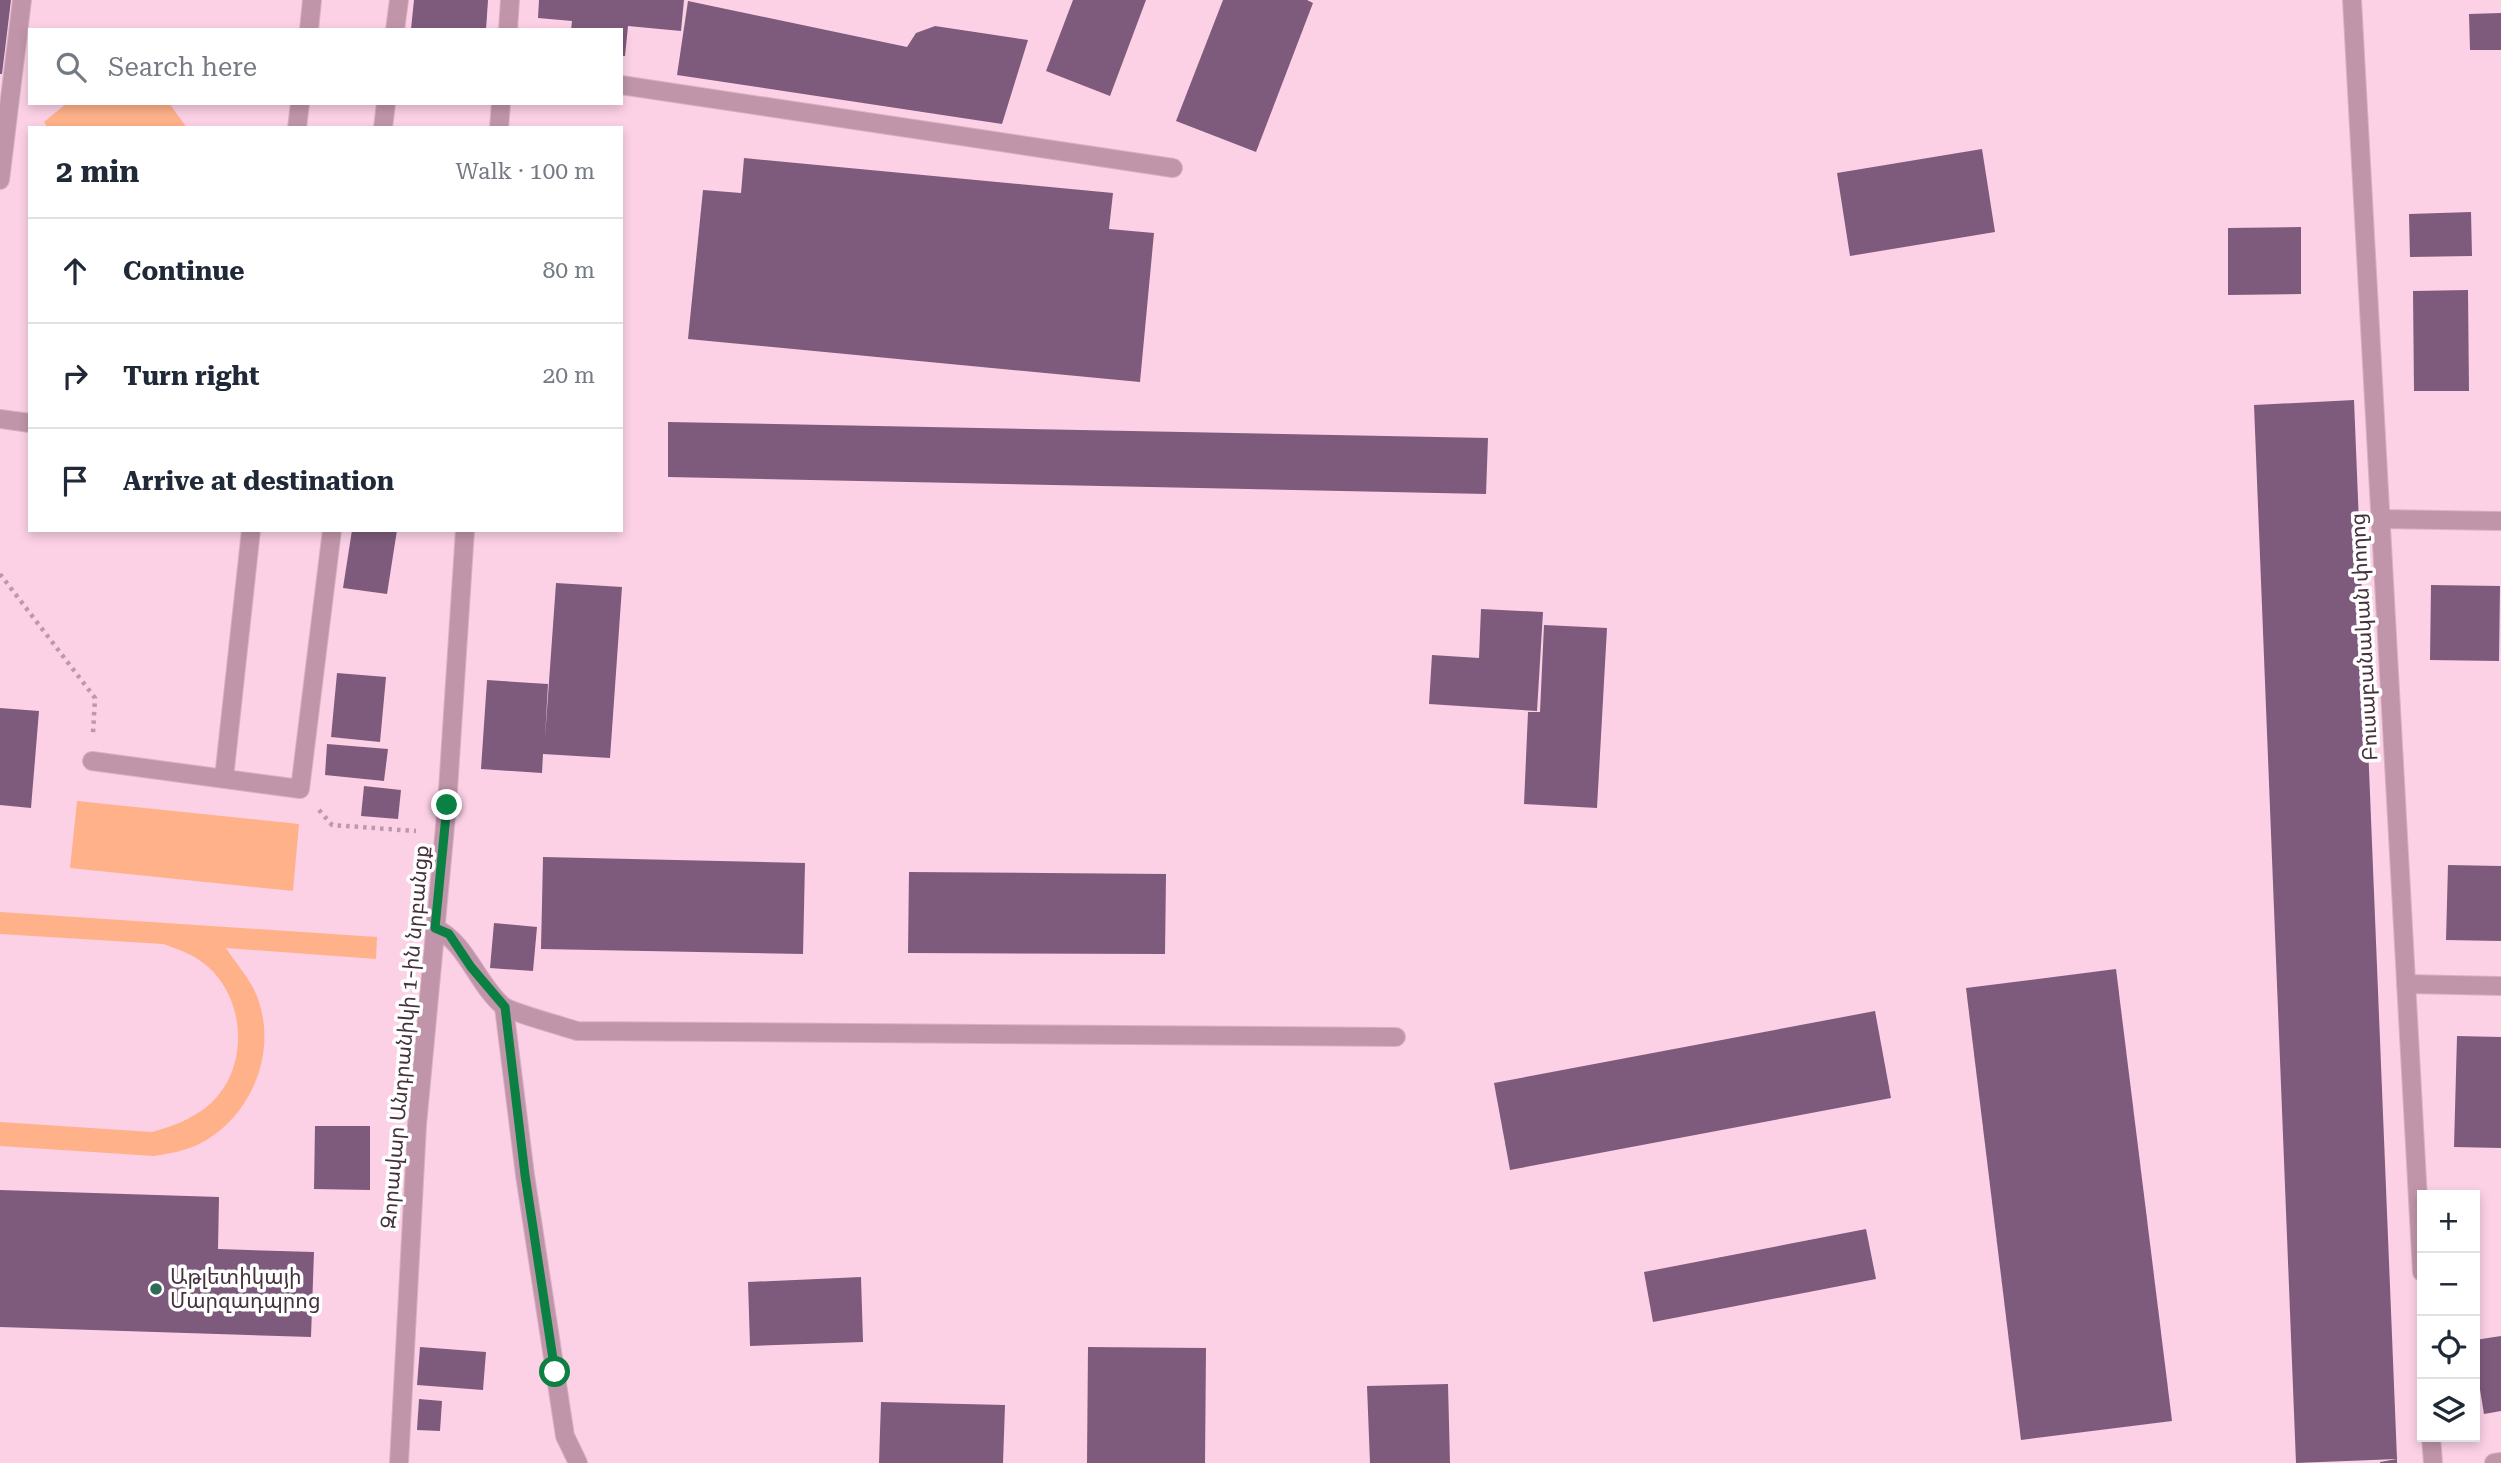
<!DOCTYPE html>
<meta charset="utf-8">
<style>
:root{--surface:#fff;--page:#f2f2f3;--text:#1f2937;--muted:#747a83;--line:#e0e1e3}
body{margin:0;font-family:"Roboto Serif","Noto Sans Armenian",serif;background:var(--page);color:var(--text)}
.controls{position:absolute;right:21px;bottom:21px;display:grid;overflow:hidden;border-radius:0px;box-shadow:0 4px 10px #0003}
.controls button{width:63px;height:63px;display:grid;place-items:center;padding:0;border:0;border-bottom:2px solid var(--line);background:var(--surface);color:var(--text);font:35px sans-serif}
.stop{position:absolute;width:21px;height:21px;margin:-16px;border:5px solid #0b8043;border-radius:50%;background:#fff}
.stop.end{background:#0b8043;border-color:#fff;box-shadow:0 2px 7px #0008}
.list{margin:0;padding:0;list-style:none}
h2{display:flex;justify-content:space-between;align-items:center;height:91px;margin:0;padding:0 28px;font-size:30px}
h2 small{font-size:23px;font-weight:400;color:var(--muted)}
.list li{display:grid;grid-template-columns:46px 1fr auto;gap:21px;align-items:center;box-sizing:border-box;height:105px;padding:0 28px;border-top:2px solid var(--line)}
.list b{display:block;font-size:26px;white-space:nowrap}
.list em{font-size:23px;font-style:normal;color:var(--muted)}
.icon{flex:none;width:38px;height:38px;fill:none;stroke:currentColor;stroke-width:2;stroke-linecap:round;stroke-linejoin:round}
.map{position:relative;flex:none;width:2501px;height:1463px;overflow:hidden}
.search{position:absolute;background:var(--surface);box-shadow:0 4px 10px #0003;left:28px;top:28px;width:595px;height:77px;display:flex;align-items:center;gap:18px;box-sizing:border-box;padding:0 24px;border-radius:0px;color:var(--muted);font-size:26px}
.panel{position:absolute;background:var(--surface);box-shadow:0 4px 10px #0003;left:28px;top:126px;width:595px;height:406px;border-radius:0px}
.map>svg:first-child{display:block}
.green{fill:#ffb189}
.building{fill:#7e5b7c}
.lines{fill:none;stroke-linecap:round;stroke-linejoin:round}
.lane-casing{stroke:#d7b1c4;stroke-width:20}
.street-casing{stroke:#d7b1c4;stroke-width:20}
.path{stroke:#bc99aa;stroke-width:4.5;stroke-dasharray:3.5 5;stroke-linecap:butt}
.lane{stroke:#c095aa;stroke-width:18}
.street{stroke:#c095aa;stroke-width:18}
.route{stroke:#0b8043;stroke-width:9}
.poi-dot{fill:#2f6b56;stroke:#fff;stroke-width:2.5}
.labels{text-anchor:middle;stroke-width:7;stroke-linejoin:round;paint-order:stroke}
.street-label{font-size:21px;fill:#45303b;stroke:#fff}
.poi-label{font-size:21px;fill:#45303b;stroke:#fff;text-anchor:start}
</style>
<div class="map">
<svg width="2501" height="1463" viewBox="0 0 2501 1463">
<rect width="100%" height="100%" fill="#fcd1e6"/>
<g class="green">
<path d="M67,103H169L187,128H48L44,122Z"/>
<path d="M77,801L299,824L293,891L70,868Z"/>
<path d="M0,912L377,937L376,959L226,948C236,964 249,977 256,994C279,1048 253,1116 201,1143C186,1151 171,1153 154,1156L0,1146V1122L152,1132C173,1126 193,1119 210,1104C251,1067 246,994 202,962C190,953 177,949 163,944L0,934Z"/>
</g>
<g class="building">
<path d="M0,0H11L2,74H0Z"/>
<path d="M414,0H488L486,30L411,29Z"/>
<path d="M539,0H684L681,31L628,26L625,56H621V30H571L572,21L538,18Z"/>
<path d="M1073,0H1146L1110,96L1046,71Z"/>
<path d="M1223,0H1307L1313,3L1256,152L1176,121Z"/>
<path d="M688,1L907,47L916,33L935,26L1028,40L1002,124L677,75Z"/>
<path d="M2501,13V50H2470L2469,14Z"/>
<path d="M1982,149L1995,232L1850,256L1837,173Z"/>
<path d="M744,158L1113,193L1109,229L1154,233L1140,382L688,339L703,190L741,193Z"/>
<path d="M2471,212L2472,256L2410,257L2409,214Z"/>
<path d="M2301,227V294L2228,295V228Z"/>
<path d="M2468,290L2469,391H2414L2413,291Z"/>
<path d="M2354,400L2397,1459L2296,1463L2254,405Z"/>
<path d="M668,422L1488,438L1486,494L668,477Z"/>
<path d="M352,530H397L387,594L343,588Z"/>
<path d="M556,583L622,587L610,758L543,754L542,773L481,769L487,680L548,684L545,738Z"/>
<path d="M2431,585L2500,586L2499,661L2430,660Z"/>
<path d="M1481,609L1543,612L1537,711L1429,704L1432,655L1479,658Z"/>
<path d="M1544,625L1607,628L1597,808L1524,804L1528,712H1540Z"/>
<path d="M337,673L386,677L380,742L331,737Z"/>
<path d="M0,708L39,711L31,808L0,805Z"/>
<path d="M327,744L388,749L384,781L325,775Z"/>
<path d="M364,786L401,790L398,819L361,816Z"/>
<path d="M543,857L805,863L803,954L541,949Z"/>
<path d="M2448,865L2501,866V941L2446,940Z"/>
<path d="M909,872L1166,874L1165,954L908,953Z"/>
<path d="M494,923L537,927L533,971L490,968Z"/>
<path d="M2116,969L2172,1421L2021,1440L1966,988Z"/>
<path d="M1875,1011L1891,1098L1510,1170L1494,1083Z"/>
<path d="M2457,1036L2501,1037V1148L2454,1147Z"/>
<path d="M315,1126H370V1190L314,1189Z"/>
<path d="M0,1190L219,1197L218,1249L314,1252L311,1337L0,1327Z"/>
<path d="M1866,1229L1876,1279L1653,1322L1644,1272Z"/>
<path d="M861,1277L863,1342L750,1346L748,1282Z"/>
<path d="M2501,1336V1411L2484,1414L2475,1359V1340Z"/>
<path d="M420,1347L486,1352L483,1390L417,1385Z"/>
<path d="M1088,1347L1206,1348L1205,1463H1087Z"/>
<path d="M1448,1384L1450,1463H1370L1367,1386Z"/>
<path d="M419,1399L442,1401L440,1431L417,1430Z"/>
<path d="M881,1402L1005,1405L1003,1463H879Z"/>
<path d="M2397,1459V1463H2380V1462Z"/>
</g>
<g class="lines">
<g class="lane-casing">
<g id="lane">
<path d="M309,30L312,0"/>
<path d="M395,30L399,0"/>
<path d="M621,85L1173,168"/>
<path d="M297,128L300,103"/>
<path d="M383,128L386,103"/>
<path d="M0,180L22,0"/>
<path d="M0,419L30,423"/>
<path d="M92,761L300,789L332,530"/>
<path d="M224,778L251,530"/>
<path d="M504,1007L525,1175L565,1436L578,1463"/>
</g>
</g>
<g class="street-casing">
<g id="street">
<path d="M2352,0L2422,1272"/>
<path d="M508,30L510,0"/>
<path d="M499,128L501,103"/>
<path d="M2381,519L2501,521"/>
<path d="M435,928C466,942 477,984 503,1006C513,1013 562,1026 577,1031L1396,1037"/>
<path d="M2406,984L2501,986"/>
<path d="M2431,1437L2433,1463"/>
<path d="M399,1463L417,1125L447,805L465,530"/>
<path d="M2494,1463L2501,1462"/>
</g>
</g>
<g class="path">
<path d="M0,574L95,698L93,733"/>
<path d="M319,810L332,825L416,831"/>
</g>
<use href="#lane" class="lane"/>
<use href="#street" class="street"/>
</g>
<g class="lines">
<path class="route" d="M447,805L435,928L449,934L471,967L505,1007L525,1175L555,1372"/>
</g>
<circle class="poi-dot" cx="156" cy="1289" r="7"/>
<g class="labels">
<g class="street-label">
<text transform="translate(2364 637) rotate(-93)" y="7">Բուսաբանական փողոց</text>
<text transform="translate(405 1037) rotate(-85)" y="7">Զորավար Անդրանիկի 1-ին նրբանցք</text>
</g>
<g class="poi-label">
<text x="170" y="1284">Աթլետիկայի<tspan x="170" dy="24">Մարզադպրոց</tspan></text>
</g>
</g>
</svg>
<div class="controls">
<button>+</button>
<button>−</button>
<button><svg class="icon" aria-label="locate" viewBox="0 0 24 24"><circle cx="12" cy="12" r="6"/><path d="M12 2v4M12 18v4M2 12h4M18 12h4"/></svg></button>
<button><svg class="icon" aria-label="layers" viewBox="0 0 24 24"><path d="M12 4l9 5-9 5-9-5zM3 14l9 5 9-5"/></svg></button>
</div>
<div class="stop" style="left:555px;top:1372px"></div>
<div class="stop end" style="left:447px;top:805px"></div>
<div class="search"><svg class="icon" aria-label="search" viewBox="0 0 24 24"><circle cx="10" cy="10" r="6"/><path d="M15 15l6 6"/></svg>Search here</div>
<section class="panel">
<h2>2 min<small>Walk · 100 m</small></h2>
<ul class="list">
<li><svg class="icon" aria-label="ahead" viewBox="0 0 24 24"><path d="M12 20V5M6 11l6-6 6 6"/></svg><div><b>Continue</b></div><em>80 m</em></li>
<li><svg class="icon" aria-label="right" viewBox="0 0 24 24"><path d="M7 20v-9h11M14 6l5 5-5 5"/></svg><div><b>Turn right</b></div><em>20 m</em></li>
<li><svg class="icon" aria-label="arrive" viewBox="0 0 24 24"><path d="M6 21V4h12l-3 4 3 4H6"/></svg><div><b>Arrive at destination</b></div></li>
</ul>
</section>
</div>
